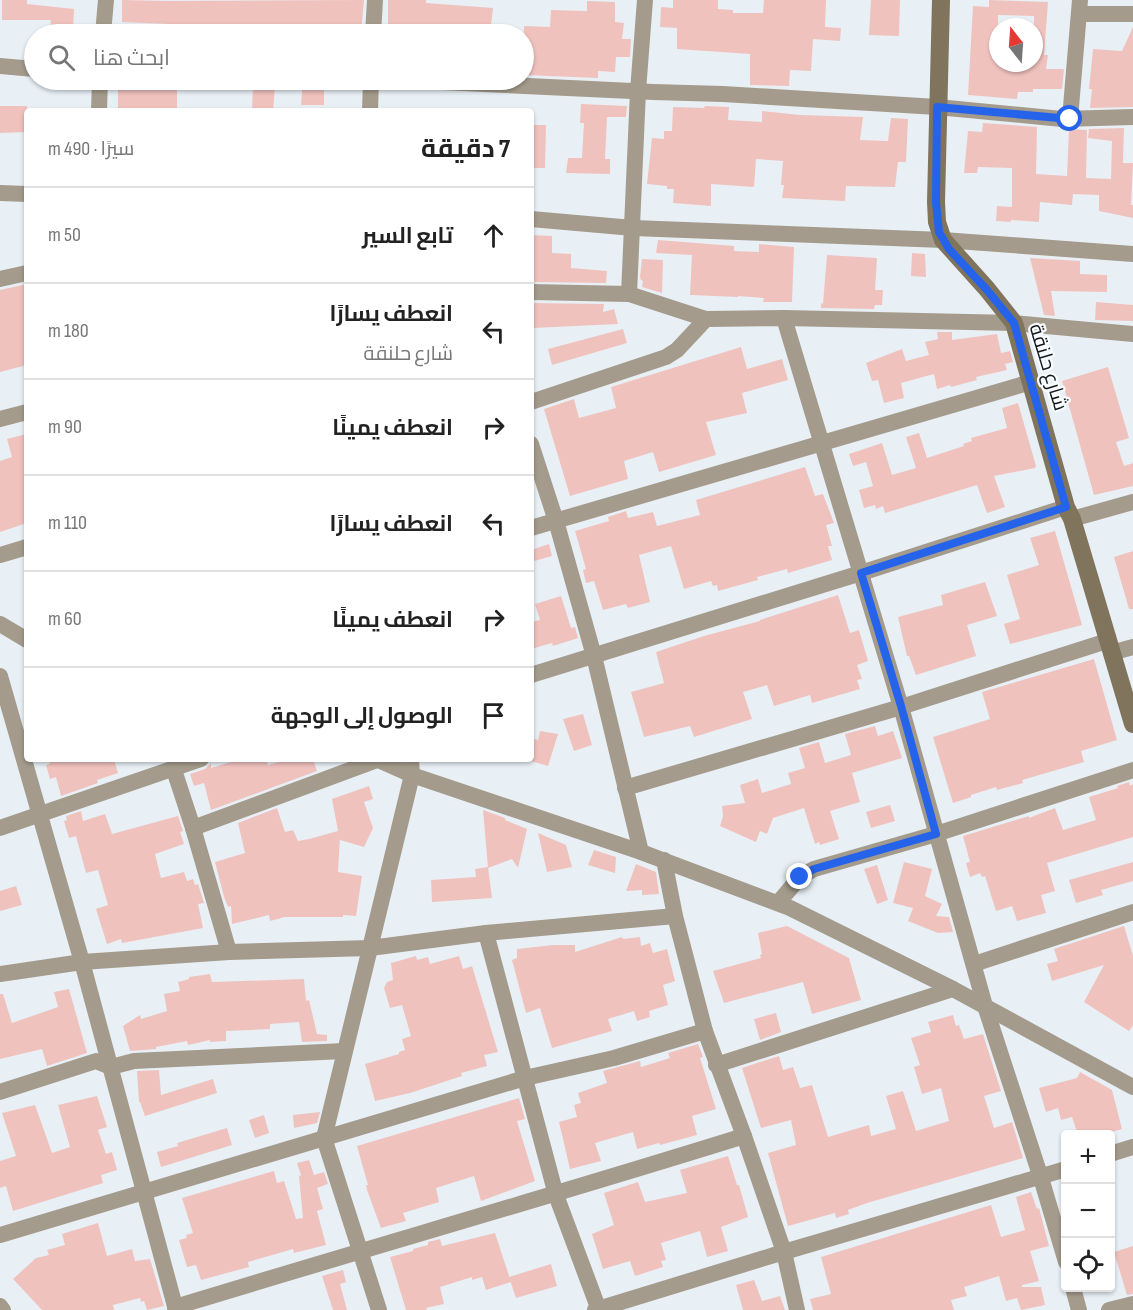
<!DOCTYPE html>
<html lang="ar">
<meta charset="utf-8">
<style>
:root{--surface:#fff;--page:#f2f2f2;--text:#222;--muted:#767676;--line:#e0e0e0}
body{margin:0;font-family:"Sofia Sans Condensed",Cairo,sans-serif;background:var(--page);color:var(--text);direction:rtl}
.controls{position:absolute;right:18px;bottom:18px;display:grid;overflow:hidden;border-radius:6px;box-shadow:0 2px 4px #0004}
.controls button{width:54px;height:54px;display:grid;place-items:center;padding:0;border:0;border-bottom:2px solid var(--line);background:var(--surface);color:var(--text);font:30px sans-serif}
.compass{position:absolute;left:989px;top:18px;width:54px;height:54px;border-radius:50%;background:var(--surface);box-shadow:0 2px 4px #0004;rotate:343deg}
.stop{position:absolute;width:18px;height:18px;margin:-14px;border:4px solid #2563eb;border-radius:50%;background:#fff}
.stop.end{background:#2563eb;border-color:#fff;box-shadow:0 2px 6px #0008}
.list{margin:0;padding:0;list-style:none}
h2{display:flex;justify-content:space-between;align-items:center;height:78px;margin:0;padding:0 24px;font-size:26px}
h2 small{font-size:20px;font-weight:400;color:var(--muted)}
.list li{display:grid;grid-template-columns:39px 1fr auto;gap:18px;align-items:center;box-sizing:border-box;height:96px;padding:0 24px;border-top:2px solid var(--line)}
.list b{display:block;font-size:22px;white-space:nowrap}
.list p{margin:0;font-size:20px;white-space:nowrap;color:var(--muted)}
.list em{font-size:20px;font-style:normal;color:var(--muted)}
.icon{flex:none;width:33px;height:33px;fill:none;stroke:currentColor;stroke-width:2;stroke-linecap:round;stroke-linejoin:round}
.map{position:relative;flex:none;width:1133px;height:1310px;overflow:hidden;direction:ltr}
.search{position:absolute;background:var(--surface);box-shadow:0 2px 4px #0004;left:24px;top:24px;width:510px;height:66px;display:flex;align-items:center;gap:15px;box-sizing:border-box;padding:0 21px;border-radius:33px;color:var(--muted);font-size:22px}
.panel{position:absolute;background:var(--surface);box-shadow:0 2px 4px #0004;left:24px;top:108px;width:510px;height:654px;border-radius:6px;direction:rtl}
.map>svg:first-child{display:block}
.building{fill:#f0c2be;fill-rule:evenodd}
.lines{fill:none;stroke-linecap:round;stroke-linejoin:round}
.street{stroke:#a49b8c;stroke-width:16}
.secondary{stroke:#80745d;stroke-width:18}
.route{stroke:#2563eb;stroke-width:8}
.labels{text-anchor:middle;stroke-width:4.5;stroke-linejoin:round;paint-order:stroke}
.street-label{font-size:20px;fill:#141719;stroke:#f9fcff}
</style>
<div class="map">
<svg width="1133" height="1310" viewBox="0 0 1133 1310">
<rect width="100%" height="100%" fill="#e8f0f6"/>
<g class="building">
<path d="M2,0H27V4L74,9L73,29L50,27L51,20H2Z"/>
<path d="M122,0L167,1L364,0L361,34L194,33L195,25L122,22Z"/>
<path d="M388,0H426V3L493,8L490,34H388Z"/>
<path d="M673,0H718V9L733,10V13H763L764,0H826L825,27L841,28L840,41L813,39L811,71L790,70L789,86L750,85V54L677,49V28L660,27L661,7L673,8Z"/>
<path d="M871,0H900L899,36L869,35Z"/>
<path d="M989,0L1048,2L1044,55H1048L1046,69H1064L1062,89H1033V92H1018L1017,99L968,95L973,6L989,7ZM998,15L1034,16V63H998Z"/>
<path d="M587,1L615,2V22L624,23L622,39H631L630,57H616L615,72L598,71V78L524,75V26L550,27L551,10L587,11Z"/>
<path d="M1133,27V107L1090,108L1092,89H1089L1093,49L1122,51Z"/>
<path d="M118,80L177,84V110H118Z"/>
<path d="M253,85L275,86L273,111H252Z"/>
<path d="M324,89V105H301L302,90Z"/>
<path d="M581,104L627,106L626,117H607L605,159H610V174L566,173L568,158H582L584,123H580Z"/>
<path d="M0,106H27V132L0,133Z"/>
<path d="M705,106L729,107L728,120L762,122V111L800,115L863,117L860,140L888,141L891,118L908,119L906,162H898L895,187L846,186L845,201L782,198L784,185H781L783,161L756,159L754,187L711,184V206L673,203L674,189H667V186L647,184L652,138L664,139V131H672L673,107L704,108Z"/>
<path d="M983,123L1037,127L1036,174L1067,176L1069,129L1087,130L1086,178L1111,179L1112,141L1088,138L1089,129L1124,128L1123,163H1133L1131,205H1133V218L1099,211V195L1073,194L1072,205L1040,202L1039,222L1011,220V222L996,221L997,206L1012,207V168L978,167L977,173H964L968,131L982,132Z"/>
<path d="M532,125H546L545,168H531Z"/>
<path d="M531,235L552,236V253L571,254V268L607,271L606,283L531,282Z"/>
<path d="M658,240L734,246V251L759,252V244L794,247L792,302H763L764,298L738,296V297L690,295L692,255L656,253Z"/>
<path d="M912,253L925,254L926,277L911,276Z"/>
<path d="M827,255L877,258L875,290H883L882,305H875L874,309L821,308V303L823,304Z"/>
<path d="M1030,258L1080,261V274L1107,275V292L1051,291L1055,316L1044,315Z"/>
<path d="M642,259L663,260L662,293L642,287L643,281L641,280L640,277Z"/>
<path d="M27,284V365L0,372V290Z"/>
<path d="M1096,302L1133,305V321L1095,320Z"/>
<path d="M531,303L604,304L603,312L614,309L618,324L533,328V322H531Z"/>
<path d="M623,329L627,343L552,365L548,349Z"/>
<path d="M937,332H952V340L997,334L1001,353L1010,351L1013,362L1005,364L1007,370L976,377L977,380L951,387L950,385L937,389L934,374L901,383L904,398L884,403L878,380L872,381L866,363L902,349L906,361L929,355L925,342L938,339Z"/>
<path d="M741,347L747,369L782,359L788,380L742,393L747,413L706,422L716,455L659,472L653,452L624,461L628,479L570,496L544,409L574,399L579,418L616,408L611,387Z"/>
<path d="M1108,367L1129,438L1116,442L1124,466L1133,463V486L1094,495L1062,381Z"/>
<path d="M1018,403L1036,466L1035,468L994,476L1005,507L987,513L977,485L885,513L883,506L876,509L875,505L864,508L859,490L873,486L866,462L853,466L849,454L882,443L892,475L916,468L906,437L919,433L927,458L964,446L963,444L972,441L971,438L1007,428L1002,408Z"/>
<path d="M27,434V523L0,532V461L12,457L7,439Z"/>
<path d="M805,467L815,496L823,494L834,523L826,525L832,546H828L832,560L788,573L787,569L757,577L758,580L718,591L717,585L713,586L711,581L684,589L671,546L639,555L650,602L628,608L626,604L603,610L594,581L586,583L583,570L586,569L575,531L609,521L608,517L626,511L628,518L653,512L657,526L700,515L696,500Z"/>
<path d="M1055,531L1082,625L1010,644L1004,624L1020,619L1007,575L1039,565L1030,538Z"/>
<path d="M549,544L552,556L531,562V550Z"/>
<path d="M1133,551V609H1129L1114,557Z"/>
<path d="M985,582L997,616L967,625L976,656L916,675L909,656H907L898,617L943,605L941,595Z"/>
<path d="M838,595L850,633L859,630L868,661L857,665L862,679L857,680L860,689L812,703L810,695L774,706L767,685L743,692L752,719L694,737L690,726L644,737L631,692L664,683L656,652L704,636L760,621V620Z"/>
<path d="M561,596L571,628L575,627L578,638L553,646L552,643L531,649V622L540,620L535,604Z"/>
<path d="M1094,659L1117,740L1081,751L1084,762L1022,780L1023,783L997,790L996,787L971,795V797L953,803L933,737L990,719L982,692Z"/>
<path d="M583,714L592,745L574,751L563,719Z"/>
<path d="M875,726L878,736L893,731L902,758L852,773L860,802L830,811L839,839L820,845L819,842L815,844L804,808L773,818L767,834L760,831L756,842L720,826L723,816L722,806L745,803L740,785L758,779L762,793L791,784L788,773L805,768L799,748L819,742L825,763L851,755L845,734Z"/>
<path d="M540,731L558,734L548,766L531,761V738L538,740Z"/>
<path d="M49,759H114L118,773L97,780L98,783L61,796L56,777L50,779L46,765L50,764Z"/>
<path d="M241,759H266L268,765L290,759H313L317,771L211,810L204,783L194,786L190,774L205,769L211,763V768Z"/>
<path d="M1129,782L1130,786L1133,784V837L1047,863L1055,891L1041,895L1046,913L1017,921L1012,906L996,911L985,876L982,877L980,873L970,877L966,863L970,862L963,836L1029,816V818L1055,808L1063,830L1096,820L1089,797L1118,788L1117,786Z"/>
<path d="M369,786L373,799L364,802L373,828L364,847L340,840V837L338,872L362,876L356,916L343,915V917H285L270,921L269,915L232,924L231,906L228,907L224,897L215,862L245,853L238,823L277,808L285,832L293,830L298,841L309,839L338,831L332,799Z"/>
<path d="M890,805L895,821L871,828L866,812Z"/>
<path d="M483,810L505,818V820L527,829L518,868L512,859L488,868Z"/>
<path d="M81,811L83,821L105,814L112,834L178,816L183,831L180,832L184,844L155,854L161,878L184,872L187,881L193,879L195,885L198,884L204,903L198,904L203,928L122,943L121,939L107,944L96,909L108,905L98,870L86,873L76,836L69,838L64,821L67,820L66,816Z"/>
<path d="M538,833L566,845L572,867L547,872Z"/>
<path d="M594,850L616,857L615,873L588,865Z"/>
<path d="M904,862L932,869L925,896L942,904L936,916L949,917L953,932L938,933L908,921L913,908L893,903Z"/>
<path d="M1133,862V881L1101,890L1103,895L1076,903L1069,880Z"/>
<path d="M636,864L656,872L659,894L642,895V890L626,891Z"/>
<path d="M877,865L888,900L877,904L864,869Z"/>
<path d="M488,867L492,898L432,902L431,880L476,877L475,869Z"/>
<path d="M16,886L22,905L0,911V891Z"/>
<path d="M787,926L849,958L861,1000L812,1014L803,982L724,1003L713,971L761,958L760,955L762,954L758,933Z"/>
<path d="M1124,926L1133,956V1025L1129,1031L1084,1002L1104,965L1052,981L1047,964L1058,961L1054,949Z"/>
<path d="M622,937L623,939L640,937L641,946L650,943L653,953L667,949L675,981L663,985L668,1005L649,1011L650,1017L637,1021L634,1011L608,1019L612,1031L552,1048L540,1008L526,1013L512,960L517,958V949L553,945H575V952Z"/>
<path d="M416,956L417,960L428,957L430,964L459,956L463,969L472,966L498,1052L484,1055L487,1066L461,1073L462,1076L410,1093L375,1101L365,1064L399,1054V1052L405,1050L402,1039L411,1036L402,1005L390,1008L384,988L387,982L393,980L391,963Z"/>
<path d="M210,974L212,982L304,979L306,1001L309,1000L317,1034L327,1035V1041L302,1042L299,1022L270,1024V1029L226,1031V1041L210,1042V1040L188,1045L187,1041L156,1047V1049L130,1051L123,1026L140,1015L141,1019L167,1011L164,994L180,991L178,982L189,979V977Z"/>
<path d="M69,989L87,1053L47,1066L42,1049L0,1059V994H3L12,1023L58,1007L54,992Z"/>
<path d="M776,1013L781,1032L760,1040L754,1019Z"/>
<path d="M953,1015L956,1026L959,1025L964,1039L983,1034L1001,1091L984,1096L994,1128L1012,1122L1023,1158L867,1203L848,1210L849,1214L836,1218L835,1213L788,1226L768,1153L796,1145L791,1120L761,1128L742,1068L779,1056L783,1070L793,1067L800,1088L812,1085L828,1137L869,1125L871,1136L896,1129L886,1096L903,1091L916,1131L949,1121L941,1088L922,1094L914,1067L920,1065L911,1038L931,1032L928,1022Z"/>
<path d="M698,1044L703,1057L700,1058L716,1109L692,1116L697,1135L660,1145L659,1143L637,1149L633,1132L595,1143L601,1161L570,1169L559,1122L577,1117L574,1105L581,1103L578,1093L607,1083L603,1071L640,1061L641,1067L670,1058L668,1053Z"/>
<path d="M159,1070L161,1095L213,1079L217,1093L145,1116L140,1102H139L137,1071Z"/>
<path d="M1080,1072L1112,1090L1122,1129L1105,1134H1085L1084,1130L1077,1132L1072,1117L1061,1120L1058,1108L1046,1112L1039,1088L1077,1078Z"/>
<path d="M97,1096L107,1127L98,1130L106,1154L112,1152L117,1170L101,1175L103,1183L13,1211L6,1186L0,1188V1161L16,1156L2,1113L35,1105L52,1153L70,1147L58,1105Z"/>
<path d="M519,1098L525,1119L517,1121L535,1181L481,1201L474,1176L436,1188L439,1202L403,1213L406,1221L381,1228L367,1190L366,1185H368L357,1146Z"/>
<path d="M320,1112L317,1123L294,1128L293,1115Z"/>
<path d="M264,1115L269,1133L255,1138L249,1120Z"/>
<path d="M227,1128L232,1145L161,1167L157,1152L178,1146L177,1143Z"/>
<path d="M728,1156L737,1185H739L748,1217L721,1227L728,1251L707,1257L700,1231L661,1243L666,1260L661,1261L663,1267L635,1276L630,1261L603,1269L592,1234L614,1225L604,1193L638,1182L645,1202L687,1193L680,1170Z"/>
<path d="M309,1160L314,1175L324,1172L328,1184L317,1188L323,1209L317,1211L326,1245L294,1253L293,1249L248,1262L249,1267L201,1280L196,1265L187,1267L179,1240L187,1238L186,1235L193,1233L182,1198L274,1171L277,1183L284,1181L296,1219L303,1218L299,1176L301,1175L297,1163Z"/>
<path d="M1031,1192L1037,1209L1039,1208L1049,1246L1030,1251L1039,1281L1022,1285V1287H1041L1045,1305L1021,1310L1017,1298L1006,1301L999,1276L964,1287L967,1296L951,1300L954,1310H813L810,1299L831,1294L821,1257L991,1205L1001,1237L1025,1230L1016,1197Z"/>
<path d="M98,1223L107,1256L132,1249L135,1261L150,1259L164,1306L147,1310L144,1301L141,1302L140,1298L113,1305L114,1310H42L13,1279L36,1258L49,1255L47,1250L65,1245L62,1234Z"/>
<path d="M495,1233L511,1282L486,1290L482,1277L472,1280V1277L440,1287L444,1304L426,1308L427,1310H406L390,1257L413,1251V1249L428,1245V1242L440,1239L442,1246Z"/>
<path d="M1133,1246V1294L1127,1295L1114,1252Z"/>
<path d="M551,1264L557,1286L516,1298L509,1277Z"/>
<path d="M343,1270L346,1282L340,1284L347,1310H333L322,1276Z"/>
<path d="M754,1280L762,1301L780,1296L785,1310H743L736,1285Z"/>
</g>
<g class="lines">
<g class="street">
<path d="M1079,14H1133"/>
<path d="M103,34L106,0"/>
<path d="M373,34L375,0"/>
<path d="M0,66L34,69"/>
<path d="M400,80L653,92L723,94L937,107L1062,119L1133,117"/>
<path d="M99,111L100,80"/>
<path d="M370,111L371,80"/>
<path d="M1070,119L1080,0"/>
<path d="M0,193L27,194"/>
<path d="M531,219L633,228L943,240L1133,254"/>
<path d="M0,279L27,273"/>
<path d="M531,292L629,294L706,319L784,318L1014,323L1133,334"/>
<path d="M629,294L638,91L645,0"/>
<path d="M784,318L901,707L985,1006L1041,1178L1066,1262"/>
<path d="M531,402L666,357L677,350L706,319"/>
<path d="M0,419L27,412"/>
<path d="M531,444L556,521L594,656L641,852"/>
<path d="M1072,519L1133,502"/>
<path d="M531,528L1031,382"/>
<path d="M0,555L27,547"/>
<path d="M0,624L27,640"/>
<path d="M1111,653L1133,647"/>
<path d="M531,675L861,573L1066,507"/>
<path d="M0,676L82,962L176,1310"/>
<path d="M376,759L412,775L641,852L790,908L953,989L1133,1087"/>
<path d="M174,770L193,828L229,952"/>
<path d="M625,788L901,707L1107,641"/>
<path d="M0,828L201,759"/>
<path d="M193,828L377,760"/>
<path d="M664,860L675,916L705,1031L744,1136L784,1252L797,1310"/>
<path d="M778,903L800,877L814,869L936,834L1133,770"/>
<path d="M486,933L556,1195L599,1310"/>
<path d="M974,964L1133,912"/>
<path d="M0,974L82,962L229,952L370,948L486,933L675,916"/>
<path d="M716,1065L953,989"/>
<path d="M0,1092L96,1061L111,1067L134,1061L344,1051"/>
<path d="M1110,1154L1133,1147"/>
<path d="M0,1235L525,1078L614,1058L705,1031"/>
<path d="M1073,1288L1079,1310"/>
<path d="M0,1306L3,1310"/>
<path d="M175,1307C365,1249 555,1195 744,1136"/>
<path d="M379,1310L324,1138L412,775L411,759"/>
<path d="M595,1310L784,1252L1066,1169"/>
<path d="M1109,1310L1133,1304"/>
</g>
<path class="secondary" d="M941,0L936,202L937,222L943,240L987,289L1014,323L1066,507L1072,519L1133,724"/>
</g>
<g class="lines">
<path class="route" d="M800,877L814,869L936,834L901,706L861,573L1066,507L1014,323L987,290L949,249L939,232L936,202L937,107L1070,119"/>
</g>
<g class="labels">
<g class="street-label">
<text transform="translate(1049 367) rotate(73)" y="7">شارع حلنقة</text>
</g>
</g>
</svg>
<div class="controls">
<button>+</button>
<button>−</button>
<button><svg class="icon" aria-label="locate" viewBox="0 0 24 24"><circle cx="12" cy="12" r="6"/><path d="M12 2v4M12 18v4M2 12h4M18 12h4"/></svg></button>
</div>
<svg class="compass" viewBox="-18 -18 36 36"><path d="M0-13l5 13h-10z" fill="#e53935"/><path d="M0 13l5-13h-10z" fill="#767676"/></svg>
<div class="stop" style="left:1070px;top:119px"></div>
<div class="stop end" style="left:800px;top:877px"></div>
<div class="search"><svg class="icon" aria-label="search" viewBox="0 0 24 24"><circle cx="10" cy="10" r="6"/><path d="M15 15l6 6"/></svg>ابحث هنا</div>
<section class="panel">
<h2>7 دقيقة<small>سيرًا · 490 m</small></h2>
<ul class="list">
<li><svg class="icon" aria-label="ahead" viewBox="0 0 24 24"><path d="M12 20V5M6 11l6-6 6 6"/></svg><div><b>تابع السير</b></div><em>50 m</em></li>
<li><svg class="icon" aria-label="left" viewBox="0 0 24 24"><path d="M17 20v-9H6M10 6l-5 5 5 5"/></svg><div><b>انعطف يسارًا</b><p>شارع حلنقة</p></div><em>180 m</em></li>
<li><svg class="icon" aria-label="right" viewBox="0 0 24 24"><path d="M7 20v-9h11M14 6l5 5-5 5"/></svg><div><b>انعطف يمينًا</b></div><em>90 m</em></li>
<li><svg class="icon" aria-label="left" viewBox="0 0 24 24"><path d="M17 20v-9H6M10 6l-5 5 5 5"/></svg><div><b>انعطف يسارًا</b></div><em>110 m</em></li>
<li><svg class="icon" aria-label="right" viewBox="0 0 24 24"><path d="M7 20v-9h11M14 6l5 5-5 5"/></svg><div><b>انعطف يمينًا</b></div><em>60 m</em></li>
<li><svg class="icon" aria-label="arrive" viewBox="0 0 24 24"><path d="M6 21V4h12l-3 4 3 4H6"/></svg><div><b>الوصول إلى الوجهة</b></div></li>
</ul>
</section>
</div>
